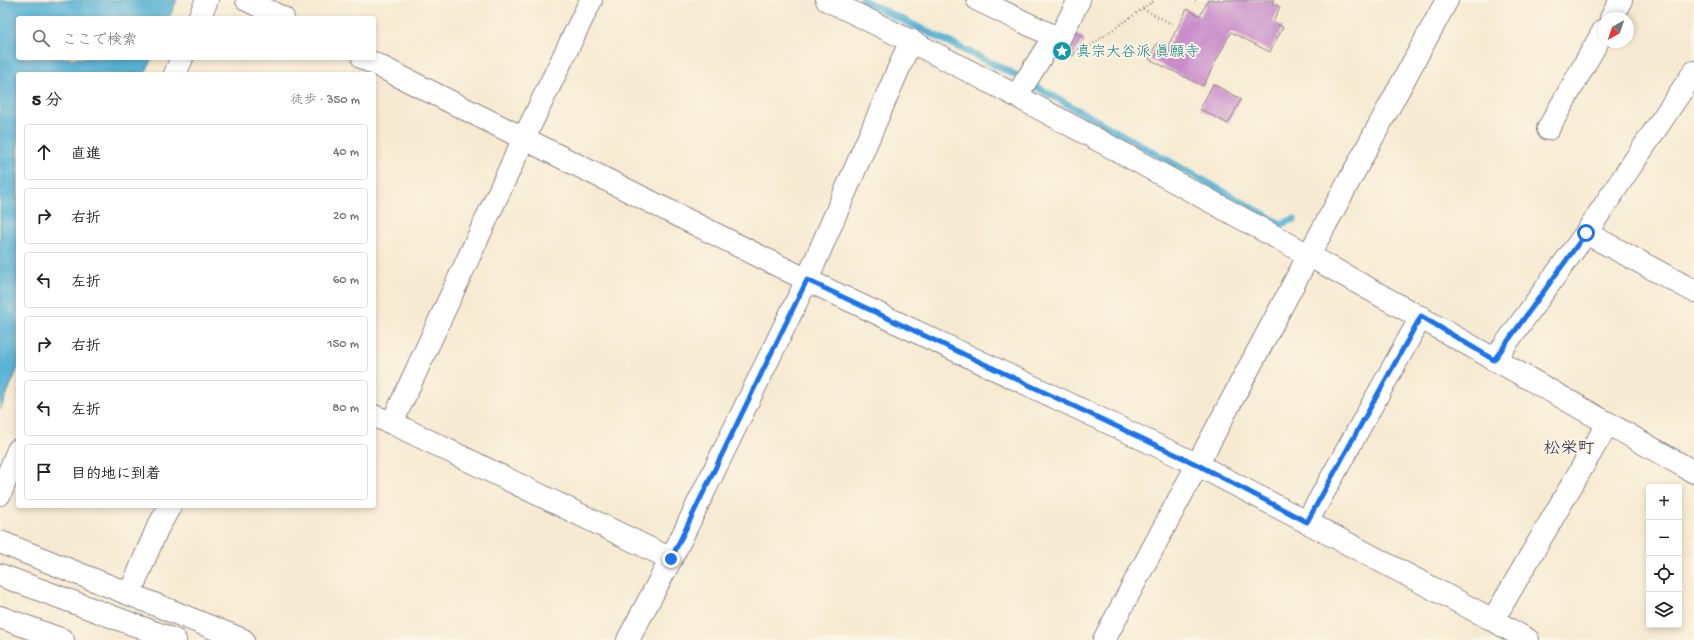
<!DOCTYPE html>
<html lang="ja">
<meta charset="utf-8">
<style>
:root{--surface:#fff;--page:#f6f6f6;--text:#202124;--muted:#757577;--line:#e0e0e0}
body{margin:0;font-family:"Gochi Hand","Klee One",sans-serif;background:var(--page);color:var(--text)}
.controls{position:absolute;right:12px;bottom:12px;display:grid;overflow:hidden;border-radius:4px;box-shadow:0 2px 6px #0003}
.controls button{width:36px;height:36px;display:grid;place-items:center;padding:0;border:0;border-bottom:1px solid var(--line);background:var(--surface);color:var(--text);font:20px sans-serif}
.compass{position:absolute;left:1598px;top:12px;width:36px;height:36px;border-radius:50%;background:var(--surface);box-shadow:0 2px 6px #0003;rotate:220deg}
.stop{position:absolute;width:12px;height:12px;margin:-9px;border:3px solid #1a73e8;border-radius:50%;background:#fff}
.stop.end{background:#1a73e8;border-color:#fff;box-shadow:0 1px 4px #0008}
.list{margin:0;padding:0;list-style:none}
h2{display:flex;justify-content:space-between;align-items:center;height:52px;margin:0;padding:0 16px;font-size:17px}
h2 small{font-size:13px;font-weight:400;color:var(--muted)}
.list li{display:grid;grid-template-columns:26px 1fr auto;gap:12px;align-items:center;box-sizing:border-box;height:56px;margin:0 8px 8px;padding:0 8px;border:1px solid var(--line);border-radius:4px}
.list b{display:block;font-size:15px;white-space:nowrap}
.list em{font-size:13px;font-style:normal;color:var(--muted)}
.icon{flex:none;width:22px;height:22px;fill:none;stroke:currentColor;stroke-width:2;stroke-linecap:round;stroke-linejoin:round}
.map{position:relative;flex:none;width:1694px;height:640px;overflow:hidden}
.search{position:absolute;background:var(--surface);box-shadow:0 2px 6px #0003;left:16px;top:16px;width:360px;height:44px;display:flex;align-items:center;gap:10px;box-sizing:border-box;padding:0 14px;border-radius:4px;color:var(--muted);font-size:15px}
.panel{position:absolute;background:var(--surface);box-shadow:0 2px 6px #0003;left:16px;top:72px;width:360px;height:436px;border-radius:4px}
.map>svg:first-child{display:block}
.water{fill:#58b3d5;stroke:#3d6a88}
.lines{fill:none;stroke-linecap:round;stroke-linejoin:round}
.stream{stroke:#58b3d5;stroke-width:7}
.building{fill:#c88dca}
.minor-casing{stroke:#8c8686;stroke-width:24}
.path{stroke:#8c8686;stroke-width:2.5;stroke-dasharray:1 3;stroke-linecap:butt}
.minor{stroke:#fff;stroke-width:22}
.route{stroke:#1a73e8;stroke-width:5}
.labels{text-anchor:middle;stroke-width:4;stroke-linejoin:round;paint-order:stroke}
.culture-label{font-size:15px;fill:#0d838f;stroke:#fcf5e5;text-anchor:start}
.quarter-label{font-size:17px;fill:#22223b;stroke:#fcf5e5}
</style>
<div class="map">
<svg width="1694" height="640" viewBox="0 0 1694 640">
<rect width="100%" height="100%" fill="#fcf5e5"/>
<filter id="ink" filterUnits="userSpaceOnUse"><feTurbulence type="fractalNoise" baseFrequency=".025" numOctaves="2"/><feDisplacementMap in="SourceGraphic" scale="8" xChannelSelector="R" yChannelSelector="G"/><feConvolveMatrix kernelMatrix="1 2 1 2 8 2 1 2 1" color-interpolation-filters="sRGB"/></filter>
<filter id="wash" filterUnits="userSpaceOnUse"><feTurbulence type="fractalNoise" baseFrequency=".012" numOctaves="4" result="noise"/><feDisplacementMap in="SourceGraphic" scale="16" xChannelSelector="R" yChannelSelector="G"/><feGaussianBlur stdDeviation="0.9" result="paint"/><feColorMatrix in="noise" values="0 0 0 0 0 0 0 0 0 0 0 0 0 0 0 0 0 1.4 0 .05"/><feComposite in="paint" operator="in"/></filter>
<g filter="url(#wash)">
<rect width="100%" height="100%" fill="#f7ead2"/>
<path class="water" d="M0,0H177L169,18H18V58H152L145,74H18V368L0,410Z"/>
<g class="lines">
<path class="stream" d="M862,0L1012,73L1281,224L1294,219"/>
</g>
<g id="blocks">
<g class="building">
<path d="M1208,0H1274L1272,3L1280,7L1273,22L1283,27L1270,52L1231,32L1203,86L1149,59L1157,43L1167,48L1187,9L1200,16Z"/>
<path d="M1074,32L1084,38L1073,56L1064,51Z"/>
<path d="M1213,84L1241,99L1228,124L1200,109Z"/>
</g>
</g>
</g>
<g filter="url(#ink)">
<use href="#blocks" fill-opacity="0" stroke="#8c8686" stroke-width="1"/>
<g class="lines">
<g class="minor-casing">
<g id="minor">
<path d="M247,0L283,18"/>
<path d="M827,0C954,61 1077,128 1201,196C1366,286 1530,379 1694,472"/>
<path d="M978,0L1059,39"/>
<path d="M199,18L207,0"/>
<path d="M1611,18L1621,0"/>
<path d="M363,58L807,280L1198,465L1493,620L1528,640"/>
<path d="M175,74L182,58"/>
<path d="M1017,95L1046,49L1059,39L1079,0"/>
<path d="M1548,129L1604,30"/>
<path d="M1586,233L1694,291"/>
<path d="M1494,360L1586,233L1694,72"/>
<path d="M374,416L392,423L671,559"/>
<path d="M392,423L524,138L591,0"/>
<path d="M0,494L18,450"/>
<path d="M1307,522L1421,317"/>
<path d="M0,542L243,640"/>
<path d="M0,575L175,640"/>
<path d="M130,593L157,529L170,506"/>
<path d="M0,617L63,640"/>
<path d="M1493,620L1608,423"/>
<path d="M628,640L671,559L807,280L911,40"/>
<path d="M1104,640L1309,255L1447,0"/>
</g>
</g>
<g class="path">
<path d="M1195,0H1196"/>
<path d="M1143,9L1172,24"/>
<path d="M1080,48L1084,50L1155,0"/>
</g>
<use href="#minor" class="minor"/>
</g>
</g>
<g class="lines" filter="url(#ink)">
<path class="route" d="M671,559L807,280L1198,465L1307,522L1421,316L1494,360L1586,233"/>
</g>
<defs>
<g id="sight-disc" transform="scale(1)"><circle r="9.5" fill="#0f9aa8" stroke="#fcf5e5"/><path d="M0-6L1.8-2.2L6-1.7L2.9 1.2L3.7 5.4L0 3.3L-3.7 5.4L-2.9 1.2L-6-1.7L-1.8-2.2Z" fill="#fff"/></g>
</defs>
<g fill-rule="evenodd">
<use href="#sight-disc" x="1062" y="51"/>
</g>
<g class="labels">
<g class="culture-label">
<text x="1076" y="56">真宗大谷派 眞願寺</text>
</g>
<g class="quarter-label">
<text x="1569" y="453">松栄町</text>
</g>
</g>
</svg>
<div class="controls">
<button>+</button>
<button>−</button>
<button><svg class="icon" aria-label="locate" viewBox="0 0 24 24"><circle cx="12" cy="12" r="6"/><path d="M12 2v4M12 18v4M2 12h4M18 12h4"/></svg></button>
<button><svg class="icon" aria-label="layers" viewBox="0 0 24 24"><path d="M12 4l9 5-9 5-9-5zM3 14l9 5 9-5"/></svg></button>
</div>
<svg class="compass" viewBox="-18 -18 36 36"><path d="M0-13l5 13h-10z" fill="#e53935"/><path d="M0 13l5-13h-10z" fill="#757577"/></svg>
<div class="stop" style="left:1586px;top:233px"></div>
<div class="stop end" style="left:671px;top:559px"></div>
<div class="search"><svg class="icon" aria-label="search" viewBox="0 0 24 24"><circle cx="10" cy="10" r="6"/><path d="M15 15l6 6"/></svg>ここで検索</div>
<section class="panel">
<h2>5 分<small>徒歩 · 350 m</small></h2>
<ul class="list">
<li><svg class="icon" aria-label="ahead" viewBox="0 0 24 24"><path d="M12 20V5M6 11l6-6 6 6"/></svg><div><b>直進</b></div><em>40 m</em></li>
<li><svg class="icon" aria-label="right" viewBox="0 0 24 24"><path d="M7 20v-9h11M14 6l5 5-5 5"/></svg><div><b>右折</b></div><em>20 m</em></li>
<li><svg class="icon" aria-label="left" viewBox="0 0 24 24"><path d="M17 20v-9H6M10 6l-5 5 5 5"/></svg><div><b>左折</b></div><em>60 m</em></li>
<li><svg class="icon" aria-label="right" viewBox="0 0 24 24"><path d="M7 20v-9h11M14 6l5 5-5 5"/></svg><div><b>右折</b></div><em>150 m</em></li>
<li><svg class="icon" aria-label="left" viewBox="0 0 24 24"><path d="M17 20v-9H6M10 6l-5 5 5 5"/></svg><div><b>左折</b></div><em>80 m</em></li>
<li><svg class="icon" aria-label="arrive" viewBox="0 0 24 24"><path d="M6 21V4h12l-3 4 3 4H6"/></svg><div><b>目的地に到着</b></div></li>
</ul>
</section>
</div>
